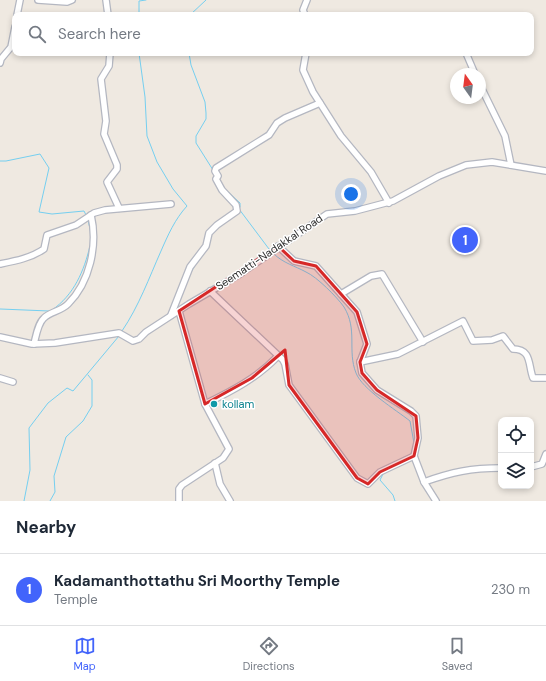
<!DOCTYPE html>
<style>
:root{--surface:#fff;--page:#f6f6f7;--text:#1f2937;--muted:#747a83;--line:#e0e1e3;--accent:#4264fb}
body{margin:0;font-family:"DM Sans",sans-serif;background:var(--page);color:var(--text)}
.controls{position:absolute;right:12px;bottom:12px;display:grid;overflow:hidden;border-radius:8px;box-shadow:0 2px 6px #0003}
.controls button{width:36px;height:36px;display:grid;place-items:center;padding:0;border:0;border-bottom:1px solid var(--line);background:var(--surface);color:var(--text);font:20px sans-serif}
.compass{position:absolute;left:450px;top:68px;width:36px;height:36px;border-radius:50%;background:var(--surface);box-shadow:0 2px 6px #0003;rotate:346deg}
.you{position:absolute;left:351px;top:194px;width:14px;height:14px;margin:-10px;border:3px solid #fff;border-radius:50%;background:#1a73e8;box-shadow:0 0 0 6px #1a73e833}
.badge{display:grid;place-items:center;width:26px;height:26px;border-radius:50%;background:var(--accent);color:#fff;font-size:13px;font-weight:700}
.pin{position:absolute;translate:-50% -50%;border:2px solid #fff;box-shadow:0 1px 4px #0006}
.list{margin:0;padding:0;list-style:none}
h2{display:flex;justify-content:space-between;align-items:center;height:52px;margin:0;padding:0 16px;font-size:17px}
h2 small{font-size:13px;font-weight:400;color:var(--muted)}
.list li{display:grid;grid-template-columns:26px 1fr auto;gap:12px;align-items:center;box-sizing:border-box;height:72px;padding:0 16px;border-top:1px solid var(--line)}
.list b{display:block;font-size:15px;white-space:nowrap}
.list p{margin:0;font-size:13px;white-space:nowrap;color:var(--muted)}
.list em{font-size:13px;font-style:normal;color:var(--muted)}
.icon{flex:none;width:22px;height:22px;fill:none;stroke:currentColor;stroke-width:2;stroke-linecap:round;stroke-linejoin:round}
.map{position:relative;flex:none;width:546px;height:501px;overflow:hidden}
.search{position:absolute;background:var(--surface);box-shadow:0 2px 6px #0003;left:12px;right:12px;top:12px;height:44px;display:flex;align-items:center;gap:10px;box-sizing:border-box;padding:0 14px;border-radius:8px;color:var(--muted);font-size:15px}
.sheet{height:124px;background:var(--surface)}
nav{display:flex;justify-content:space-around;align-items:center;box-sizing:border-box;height:56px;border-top:1px solid var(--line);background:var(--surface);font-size:11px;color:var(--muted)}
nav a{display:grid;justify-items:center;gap:2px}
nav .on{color:var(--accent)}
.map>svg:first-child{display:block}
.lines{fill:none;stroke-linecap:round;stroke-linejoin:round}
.stream{stroke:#75cff0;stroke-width:1}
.minor-casing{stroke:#b4b7c1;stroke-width:8}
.minor{stroke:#fff;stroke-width:5.5}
.marked{fill:#d62828;fill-opacity:0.2;stroke:#d62828;stroke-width:3;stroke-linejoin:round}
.culture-dot{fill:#0f9aa8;stroke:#fff;stroke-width:1.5}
.labels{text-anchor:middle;stroke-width:3;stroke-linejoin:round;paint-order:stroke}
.street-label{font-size:11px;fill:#2e2e2e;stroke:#fff}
.culture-label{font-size:11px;fill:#0d838f;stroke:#fff;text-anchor:start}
</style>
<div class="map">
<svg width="546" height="501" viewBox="0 0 546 501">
<rect width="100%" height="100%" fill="#efe9e1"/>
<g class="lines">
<g class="stream">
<path d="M139,15V1L146,0"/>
<path d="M190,15L206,0"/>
<path d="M189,53L191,65L205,102L206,113V119L196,136V143L213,170"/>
<path d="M0,161H6L40,154L49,168L39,212L52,214L84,211L86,215"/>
<path d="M226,190L240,203V207"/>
<path d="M239,209L269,249"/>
<path d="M88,220L91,233"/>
<path d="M274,254C283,263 295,266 306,272C317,277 337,297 344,307C358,330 347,350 356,373C362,389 396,410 410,421L414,443"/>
<path d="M199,259L204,252"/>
<path d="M189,276L194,267"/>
<path d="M0,309L49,311"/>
<path d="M52,310C74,295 84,271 90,246"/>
<path d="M122,331C139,306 149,278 161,251C168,235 175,219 187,206L173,189L157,162L147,136L145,97L139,53"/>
<path d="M384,472L380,480L393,495L395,501"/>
<path d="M24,501L30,470L29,428L48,403L67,388L73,391L119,336"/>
<path d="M50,501L55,492L54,476L66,437L83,421L92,406V380L88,375"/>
</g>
<g class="minor-casing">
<g id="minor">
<path d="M38,0L67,2L72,0"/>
<path d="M106,0L108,15"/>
<path d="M17,15L20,0"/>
<path d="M305,15L303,10L307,0"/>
<path d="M110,53L109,66L101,79L106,121L104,134L117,165V169L107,182L119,208"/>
<path d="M306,53L303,70L313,92L341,136L371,172L389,203"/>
<path d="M466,53L475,74"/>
<path d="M0,63L1,59L11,47L15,27"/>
<path d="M480,85L505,136L511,165"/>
<path d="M278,246L294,261L316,266L357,312L367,344L360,362L362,373L377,390L411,411L416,416L418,438L414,456L424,482L436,501"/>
<path d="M0,264C15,261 31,258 44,249L47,235L76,225L94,213L105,210L171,204"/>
<path d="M210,291L283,360L285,364L289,385L357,478L368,484L380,472L414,456"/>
<path d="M341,294L371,276L382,274L423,342"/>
<path d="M179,311L205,404L229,449L223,458L182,485L179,489V501"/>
<path d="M171,315L190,267L206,246L209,233L217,225L237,211L236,205L222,190L216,179L218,176L215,171L216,168L269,135L277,123L285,118L320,103"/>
<path d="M0,337L32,344L55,343L119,333L133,341L139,339L146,332L189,304L240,274L327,214L355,211L393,201L439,176L466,165L492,162L546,171"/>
<path d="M34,344C36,336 38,323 44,318C50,312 61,311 68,304C90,282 98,245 91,215"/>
<path d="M360,362L398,354L463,321L473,341L492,340L503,336L513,349C532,349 528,365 533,378H546"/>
<path d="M0,378L13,382"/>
<path d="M205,404C232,391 257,378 278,356"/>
<path d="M215,463L220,484L230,501"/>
<path d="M531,467L542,464L546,454"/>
<path d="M424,482C452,472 471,468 501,468"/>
</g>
</g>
<use href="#minor" class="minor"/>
</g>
<path class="marked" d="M278,246L294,261L316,266L357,312L367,344L360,362L362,373L377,390L416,416L418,438L414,456L380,472L368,484L357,478L289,385L285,350L252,378L205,404L179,311Z"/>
<circle class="culture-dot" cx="214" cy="404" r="4"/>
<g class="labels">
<g class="street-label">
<text transform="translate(269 252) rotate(-34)" y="4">Seematti-Nadakkal Road</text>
</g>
<g class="culture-label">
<text x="222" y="408">kollam</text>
</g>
</g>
</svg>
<div class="controls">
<button><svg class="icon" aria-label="locate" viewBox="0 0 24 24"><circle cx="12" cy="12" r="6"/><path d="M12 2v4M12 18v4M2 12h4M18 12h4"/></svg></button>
<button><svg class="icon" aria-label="layers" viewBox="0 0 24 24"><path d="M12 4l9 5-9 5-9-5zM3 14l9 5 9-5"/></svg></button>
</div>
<svg class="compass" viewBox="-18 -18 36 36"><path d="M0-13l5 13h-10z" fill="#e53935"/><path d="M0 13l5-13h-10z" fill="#747a83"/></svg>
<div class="you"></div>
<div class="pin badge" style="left:465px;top:240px">1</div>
<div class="search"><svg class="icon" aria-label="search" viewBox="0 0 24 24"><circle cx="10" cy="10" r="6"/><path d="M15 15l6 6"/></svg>Search here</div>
</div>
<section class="sheet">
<h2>Nearby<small></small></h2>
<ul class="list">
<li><span class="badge">1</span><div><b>Kadamanthottathu Sri Moorthy Temple</b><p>Temple</p></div><em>230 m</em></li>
</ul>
</section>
<nav>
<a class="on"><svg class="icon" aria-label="map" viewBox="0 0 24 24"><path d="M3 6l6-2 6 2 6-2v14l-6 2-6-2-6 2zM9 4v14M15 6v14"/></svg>Map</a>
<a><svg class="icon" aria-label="directions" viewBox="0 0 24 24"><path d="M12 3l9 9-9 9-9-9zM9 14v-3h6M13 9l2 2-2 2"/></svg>Directions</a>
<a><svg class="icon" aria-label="saved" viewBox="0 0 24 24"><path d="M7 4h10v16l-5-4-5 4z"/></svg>Saved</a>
</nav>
